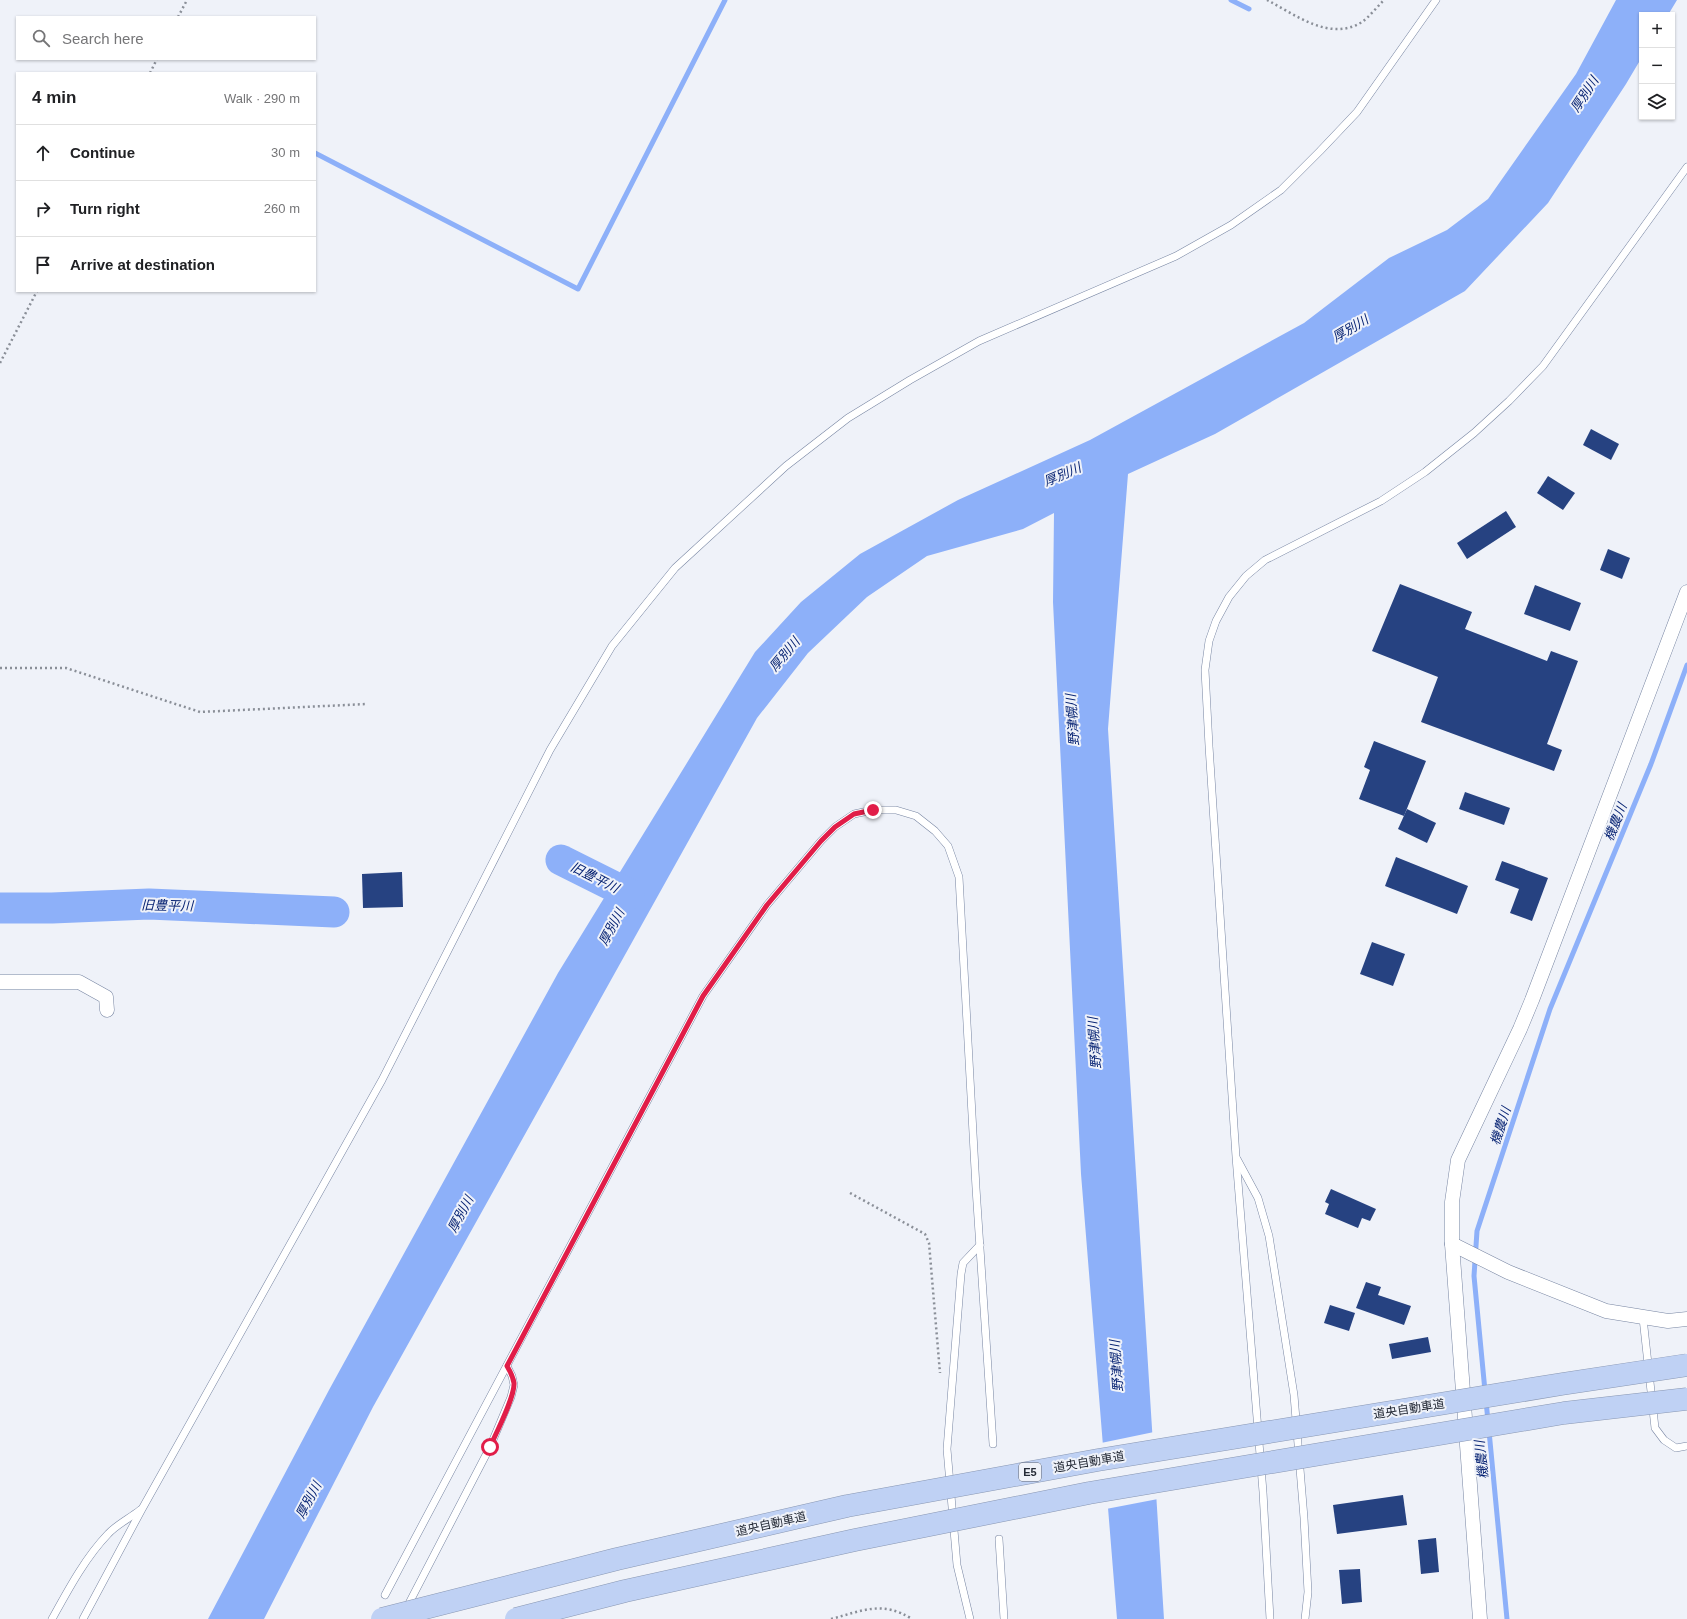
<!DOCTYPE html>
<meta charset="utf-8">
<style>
:root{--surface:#fff;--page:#f6f6f6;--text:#202124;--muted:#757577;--line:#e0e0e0}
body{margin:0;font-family:Arial,"Noto Sans JP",sans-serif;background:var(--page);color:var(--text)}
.controls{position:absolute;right:12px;top:12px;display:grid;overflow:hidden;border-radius:0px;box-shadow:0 1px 3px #0004}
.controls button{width:36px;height:36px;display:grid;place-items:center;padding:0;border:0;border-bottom:1px solid var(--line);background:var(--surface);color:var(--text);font:20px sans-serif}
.stop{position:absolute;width:12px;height:12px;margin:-9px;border:3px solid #e11d48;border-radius:50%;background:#fff}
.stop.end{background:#e11d48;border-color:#fff;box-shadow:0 1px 4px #0008}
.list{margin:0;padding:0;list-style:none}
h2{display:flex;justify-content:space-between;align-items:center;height:52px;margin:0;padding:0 16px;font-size:17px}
h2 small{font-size:13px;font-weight:400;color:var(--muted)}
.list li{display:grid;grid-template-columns:26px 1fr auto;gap:12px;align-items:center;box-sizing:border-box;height:56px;padding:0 16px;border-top:1px solid var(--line)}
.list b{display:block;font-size:15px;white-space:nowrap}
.list em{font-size:13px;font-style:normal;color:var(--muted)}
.icon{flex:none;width:22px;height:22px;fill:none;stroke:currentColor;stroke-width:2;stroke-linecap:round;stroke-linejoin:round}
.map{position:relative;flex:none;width:1687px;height:1619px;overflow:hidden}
.search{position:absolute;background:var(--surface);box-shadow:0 1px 3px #0004;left:16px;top:16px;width:300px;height:44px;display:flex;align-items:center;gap:10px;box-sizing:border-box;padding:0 14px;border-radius:0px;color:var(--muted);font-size:15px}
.panel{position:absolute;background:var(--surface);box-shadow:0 1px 3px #0004;left:16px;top:72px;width:300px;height:220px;border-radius:0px}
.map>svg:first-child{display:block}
.water{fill:#8db0f9}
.pier{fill:#eff2f9}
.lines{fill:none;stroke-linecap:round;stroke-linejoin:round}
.stream{stroke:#8db0f9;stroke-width:5}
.river{stroke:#8db0f9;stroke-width:31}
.building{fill:#264281}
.lane-casing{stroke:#7785a2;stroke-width:8}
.street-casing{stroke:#7785a2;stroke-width:15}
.path{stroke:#8a8f98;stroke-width:2.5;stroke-dasharray:2 3;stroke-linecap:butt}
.lane{stroke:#fff;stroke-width:7}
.street{stroke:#fff;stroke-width:14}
.highway-bridge-casing{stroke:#8997b2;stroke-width:23;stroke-linecap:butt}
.highway-bridge{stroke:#bfd1f4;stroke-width:22}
.route{stroke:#e11d48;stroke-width:5}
.labels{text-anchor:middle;stroke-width:4;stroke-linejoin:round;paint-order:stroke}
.shield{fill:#eff2f9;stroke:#626771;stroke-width:1}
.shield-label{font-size:11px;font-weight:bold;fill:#252b37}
.street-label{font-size:12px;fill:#252b37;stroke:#eff2f9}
.water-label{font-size:13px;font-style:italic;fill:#072373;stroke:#eff2f9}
</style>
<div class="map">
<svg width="1687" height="1619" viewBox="0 0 1687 1619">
<rect width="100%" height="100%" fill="#eff2f9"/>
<path class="water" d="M1616,0H1677L1668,15H1642V57L1626,84L1548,203L1465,291L1215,434L1128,474L1108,729L1164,1619H1117L1081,1174L1053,602L1054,513L1023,529L927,556L867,597L808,653L757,718L373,1407L264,1619H208L329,1390L558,973L755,652L801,602L860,554L958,500L1090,440L1304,323L1389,258L1447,230L1488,199L1576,74Z"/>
<path class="pier" d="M1154,1432L1158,1499L1106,1509L1101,1443Z"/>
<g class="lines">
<g class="stream">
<path d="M1231,0L1249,9"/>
<path d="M315,153L578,289L725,0"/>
<path d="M1485,1391L1474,1276L1477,1231L1550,1009L1651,764L1687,665"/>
<path d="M1486,1401L1488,1421"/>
<path d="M1489,1431L1507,1619"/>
</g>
<g class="river">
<path d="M561,860L629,894"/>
<path d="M0,908H52L149,904L334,912"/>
</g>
</g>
<g class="building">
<path d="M1591,429L1619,444L1611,460L1583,445Z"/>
<path d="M1548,476L1575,493L1563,510L1537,493Z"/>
<path d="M1506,511L1516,527L1467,559L1457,543Z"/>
<path d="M1608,549L1630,558L1622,579L1600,570Z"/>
<path d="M1400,584L1472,612L1465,629L1547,661L1551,651L1578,661L1547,744L1562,750L1554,771L1421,722L1438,677L1372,651Z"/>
<path d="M1535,585L1581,603L1570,631L1524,614Z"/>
<path d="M1374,741L1426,761L1404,816L1359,799L1370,770L1364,767Z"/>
<path d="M1465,792L1510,808L1504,825L1459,809Z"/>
<path d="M1407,809L1436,823L1427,843L1398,829Z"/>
<path d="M1396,857L1468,886L1457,914L1385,886Z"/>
<path d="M1502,861L1548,878L1532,921L1510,913L1519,889L1495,880Z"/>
<path d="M402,872L403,907L363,908L362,874Z"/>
<path d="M1372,942L1405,954L1393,986L1360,974Z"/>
<path d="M1331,1189L1376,1209L1370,1221L1362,1218L1358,1228L1325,1214L1329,1204L1325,1202Z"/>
<path d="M1366,1282L1381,1287L1378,1295L1411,1306L1404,1325L1356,1308Z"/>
<path d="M1330,1305L1355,1313L1349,1331L1324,1323Z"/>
<path d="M1428,1337L1431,1352L1392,1359L1389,1344Z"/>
<path d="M1403,1495L1407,1525L1337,1534L1333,1505Z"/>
<path d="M1436,1538L1439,1572L1421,1574L1418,1540Z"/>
<path d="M1360,1569L1362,1602L1342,1604L1339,1570Z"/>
</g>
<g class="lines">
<g class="lane-casing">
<g id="lane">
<path d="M1237,1159L1258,1198L1269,1236L1294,1395L1304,1518L1308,1592L1305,1619"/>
<path d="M1643,1318L1655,1428L1664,1440L1676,1448L1687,1446"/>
<path d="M999,1539L1004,1619"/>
<path d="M385,1595L703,996L767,905L821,841L835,827L854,814L873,810H896L916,816L935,831L948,846L959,877L976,1188L993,1444"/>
<path d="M406,1609L490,1447L511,1397L514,1385L512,1376L507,1366"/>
<path d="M52,1619C68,1590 85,1558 108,1534C116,1525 130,1518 140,1510"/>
<path d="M83,1619L142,1509L382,1080L550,750L612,646L675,568L786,466L848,418L910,380L979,341L1176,256L1231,225L1281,190L1320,151L1357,112L1436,0"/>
<path d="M970,1619L957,1565L947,1449L961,1274L963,1263L980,1245"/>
<path d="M1270,1619L1263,1492L1236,1157L1209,746L1205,670L1209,641L1216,621L1229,597L1246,576L1265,560L1381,501L1425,472L1474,433L1509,401L1543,366L1687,167"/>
</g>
</g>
<g class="street-casing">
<g id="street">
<path d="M0,982H79L106,997L107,1010"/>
<path d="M1452,1244L1508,1272L1606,1311L1668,1321L1687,1319"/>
<path d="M1480,1619L1452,1244V1202L1458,1160L1520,1029L1532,1000L1687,592"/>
</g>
</g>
<g class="path">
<path d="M1267,0C1296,15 1330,42 1362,22C1370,16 1377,7 1384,0"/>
<path d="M178,17L187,0"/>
<path d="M150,73L157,59"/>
<path d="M0,363L37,291"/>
<path d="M0,668H66L200,712L367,704"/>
<path d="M850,1193L925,1234L929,1243L940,1373"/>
<path d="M831,1619C862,1611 882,1600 912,1619"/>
</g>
<use href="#lane" class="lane"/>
<use href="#street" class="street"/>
<g class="highway-bridge-casing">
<g id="highway-bridge">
<path d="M382,1619L617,1559L847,1506L1098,1460L1562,1384L1687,1365"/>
<path d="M516,1619L625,1591L855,1540L1089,1493L1564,1413L1687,1399"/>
</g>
</g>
<use href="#highway-bridge" class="highway-bridge"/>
</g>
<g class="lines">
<path class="route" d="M490,1447C496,1433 515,1397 514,1383C513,1377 510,1371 507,1366L703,996L767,905L821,841L835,827L854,814L873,810"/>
</g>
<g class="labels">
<rect class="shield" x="1019" y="1463" width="22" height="18" rx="3"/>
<g class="shield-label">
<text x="1030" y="1476">E5</text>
</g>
<g class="street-label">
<text transform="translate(1409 1409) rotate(-9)" y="4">道央自動車道</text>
<text transform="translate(1089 1462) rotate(-10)" y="4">道央自動車道</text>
<text transform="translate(771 1524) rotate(-13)" y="4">道央自動車道</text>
</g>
<g class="water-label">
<text transform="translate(1584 94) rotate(-57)" y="5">厚別川</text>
<text transform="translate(1350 328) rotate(-31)" y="5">厚別川</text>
<text transform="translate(1062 474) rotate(-23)" y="5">厚別川</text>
<text transform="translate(784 654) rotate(-50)" y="5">厚別川</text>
<text transform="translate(1072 720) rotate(-94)" y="5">野津幌川</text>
<text transform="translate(1615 822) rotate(-68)" y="5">機農川</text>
<text transform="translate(595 877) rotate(27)" y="5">旧豊平川</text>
<text transform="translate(167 905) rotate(1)" y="5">旧豊平川</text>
<text transform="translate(611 927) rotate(-62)" y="5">厚別川</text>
<text transform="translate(1094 1043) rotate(-94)" y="5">野津幌川</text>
<text transform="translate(1500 1126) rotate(-72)" y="5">機農川</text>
<text transform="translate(460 1214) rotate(-62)" y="5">厚別川</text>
<text transform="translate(1116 1366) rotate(-94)" y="5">野津幌川</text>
<text transform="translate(1481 1460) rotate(-96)" y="5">機農川</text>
<text transform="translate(308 1500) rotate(-62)" y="5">厚別川</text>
</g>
</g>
</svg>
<div class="controls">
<button>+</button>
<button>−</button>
<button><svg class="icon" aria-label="layers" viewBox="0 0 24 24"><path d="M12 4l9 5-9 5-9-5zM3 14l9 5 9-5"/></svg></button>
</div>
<div class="stop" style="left:490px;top:1447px"></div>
<div class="stop end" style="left:873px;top:810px"></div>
<div class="search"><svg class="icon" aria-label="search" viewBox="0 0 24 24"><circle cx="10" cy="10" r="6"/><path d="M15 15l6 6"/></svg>Search here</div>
<section class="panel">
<h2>4 min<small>Walk · 290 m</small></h2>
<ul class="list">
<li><svg class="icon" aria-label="ahead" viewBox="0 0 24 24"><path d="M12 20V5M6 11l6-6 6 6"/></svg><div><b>Continue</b></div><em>30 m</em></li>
<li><svg class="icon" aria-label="right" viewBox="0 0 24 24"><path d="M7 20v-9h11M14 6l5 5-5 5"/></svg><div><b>Turn right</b></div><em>260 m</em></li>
<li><svg class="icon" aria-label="arrive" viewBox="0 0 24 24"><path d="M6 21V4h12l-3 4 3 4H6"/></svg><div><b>Arrive at destination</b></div></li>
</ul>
</section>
</div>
